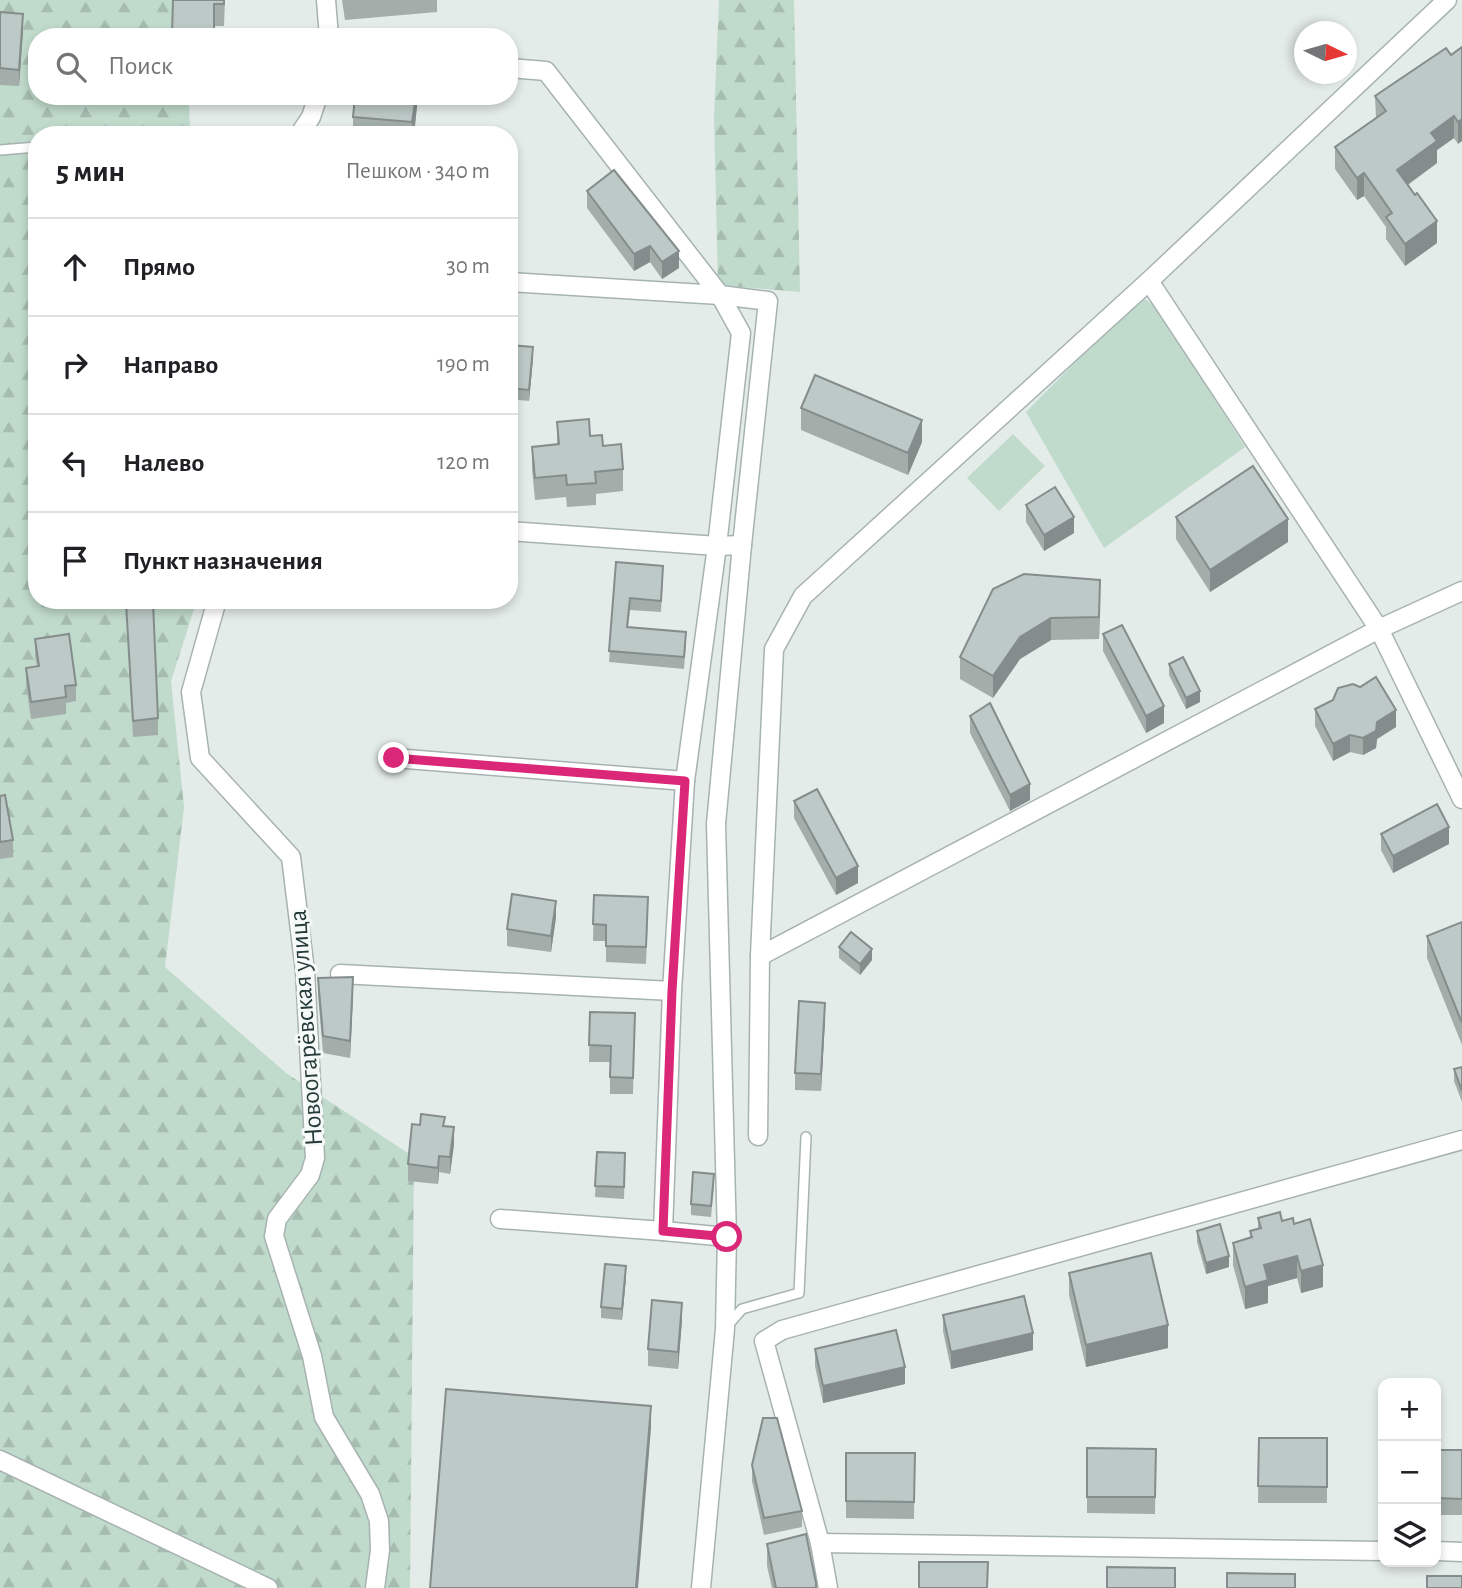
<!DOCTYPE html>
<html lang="ru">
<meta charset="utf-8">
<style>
:root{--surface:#fff;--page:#f6f6f6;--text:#202124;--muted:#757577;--line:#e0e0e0}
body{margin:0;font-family:"Alegreya Sans",sans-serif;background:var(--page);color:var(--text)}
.controls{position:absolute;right:21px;bottom:21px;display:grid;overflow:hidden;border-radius:14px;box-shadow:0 4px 10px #0003}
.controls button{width:63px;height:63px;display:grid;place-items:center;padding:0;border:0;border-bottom:2px solid var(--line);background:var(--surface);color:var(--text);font:35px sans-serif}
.compass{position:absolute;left:1294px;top:21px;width:63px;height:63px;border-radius:50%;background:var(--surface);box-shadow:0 4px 10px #0003;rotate:95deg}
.stop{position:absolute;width:21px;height:21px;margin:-16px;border:5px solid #db2777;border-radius:50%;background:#fff}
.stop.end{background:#db2777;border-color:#fff;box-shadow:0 2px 7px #0008}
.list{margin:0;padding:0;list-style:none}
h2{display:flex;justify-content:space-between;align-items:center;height:91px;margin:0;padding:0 28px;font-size:30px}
h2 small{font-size:23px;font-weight:400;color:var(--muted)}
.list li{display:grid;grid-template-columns:46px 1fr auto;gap:21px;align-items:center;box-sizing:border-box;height:98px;padding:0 28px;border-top:2px solid var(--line)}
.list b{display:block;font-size:26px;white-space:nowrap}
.list em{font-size:23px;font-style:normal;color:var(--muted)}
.icon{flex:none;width:38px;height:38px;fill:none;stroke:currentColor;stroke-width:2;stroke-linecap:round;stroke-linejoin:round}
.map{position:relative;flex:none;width:1462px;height:1588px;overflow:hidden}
.search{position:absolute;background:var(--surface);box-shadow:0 4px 10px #0003;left:28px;top:28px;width:490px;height:77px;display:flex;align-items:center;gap:18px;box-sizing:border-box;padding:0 24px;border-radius:28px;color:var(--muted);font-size:26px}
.panel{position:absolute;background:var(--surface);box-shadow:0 4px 10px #0003;left:28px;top:126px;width:490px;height:483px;border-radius:28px}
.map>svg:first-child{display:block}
.green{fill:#c0dacb}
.forest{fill:url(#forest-firs)}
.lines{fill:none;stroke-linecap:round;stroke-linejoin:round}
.lane-casing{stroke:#a7b3b1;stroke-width:12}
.street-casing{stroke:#a7b3b1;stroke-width:21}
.lane{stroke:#fff;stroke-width:9}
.street{stroke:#fff;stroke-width:18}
.wall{fill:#a3adaa}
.shaded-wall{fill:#848d8b}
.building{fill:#bdc9c6;stroke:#848d8b;stroke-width:2}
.route{stroke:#db2777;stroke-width:9}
.labels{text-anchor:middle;stroke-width:6;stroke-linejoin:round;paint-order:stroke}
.street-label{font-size:26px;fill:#263b39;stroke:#f5f9f7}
</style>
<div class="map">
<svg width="1462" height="1588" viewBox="0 0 1462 1588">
<defs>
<pattern id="forest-firs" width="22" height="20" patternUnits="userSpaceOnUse" patternTransform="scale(1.75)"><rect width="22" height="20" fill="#c0dacb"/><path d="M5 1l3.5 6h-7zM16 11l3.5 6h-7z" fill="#a5bcaf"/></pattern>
</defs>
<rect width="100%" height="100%" fill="#e4ecea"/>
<g class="green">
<path d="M1145,299L1156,307L1245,447L1104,548L1026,412L1133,304Z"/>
<path d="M1013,434L1045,466L999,511L967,478Z"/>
</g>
<g class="forest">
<path d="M0,0H183L189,37H37V96H189L190,135H37V600H197L171,681L184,807L165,967L286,1073L414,1157L410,1588H0Z"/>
<path d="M719,0H794L800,292L718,285L714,117Z"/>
</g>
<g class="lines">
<g class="lane-casing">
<g id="lane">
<path d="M0,150L37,147"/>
<path d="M728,1325L742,1309L799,1293L806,1137"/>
</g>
</g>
<g class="street-casing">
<g id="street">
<path d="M326,0L329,37"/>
<path d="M509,68L546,71L720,295L509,282"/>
<path d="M299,135L311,117L318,96"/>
<path d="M1149,281L1379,629L1462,799"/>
<path d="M720,295L768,301L742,545"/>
<path d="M509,531L717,546L742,545L716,824L727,1237L725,1329L701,1588"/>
<path d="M217,600L191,692L200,758L291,857L305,971L315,1158L310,1175L277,1219L274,1236L312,1356L324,1417L370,1494L379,1521L380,1550L375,1588"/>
<path d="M394,758L685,781"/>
<path d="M760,956L774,649L803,596L1149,281L1447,0"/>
<path d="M340,974L672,991"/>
<path d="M758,1136L760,956L1379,629L1462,591"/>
<path d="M500,1219L663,1231L672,991L685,781L717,546L741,333L720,295"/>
<path d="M663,1231L727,1237"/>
<path d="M0,1460L268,1588"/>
<path d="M820,1543L1383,1551"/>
<path d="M1436,1551L1462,1552"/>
<path d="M828,1588L820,1543L764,1341L782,1330L1462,1140"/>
</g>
</g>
<use href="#lane" class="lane"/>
<use href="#street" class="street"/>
</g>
<g class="wall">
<path d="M173,0H225L224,26H214V37H172Z"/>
<path d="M342,0H437V12L345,20Z"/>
<path d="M0,12L23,31L19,86L0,85Z"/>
<path d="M1462,47L1458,144L1454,138L1437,150V163L1408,185L1437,243L1405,266L1386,239V227L1364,196L1357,200L1335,169V147L1376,118L1375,96L1451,55Z"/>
<path d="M418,96L414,135H353V117Z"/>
<path d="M587,191L679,268L662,279L650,262L634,271L587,208Z"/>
<path d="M509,345L533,358L529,401L509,399Z"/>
<path d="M801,408L922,442L908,475L801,430Z"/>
<path d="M557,422L590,436L603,446L623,469V491L596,494V505L567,507L566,497L535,500L532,469V447L557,444Z"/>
<path d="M1026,505L1074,533L1044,551L1026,522Z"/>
<path d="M1176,517L1288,542L1210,592L1176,539Z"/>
<path d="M616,562L663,577L661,612L630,610L628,628L686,643L684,669L609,662Z"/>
<path d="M993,589L1100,602L1099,639L1051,640L1020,659L993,698L960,679V657Z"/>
<path d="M126,603L158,718V735L133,737Z"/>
<path d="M1103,634L1164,723L1146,733L1103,651Z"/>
<path d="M35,639L76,685V701L66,703V714L31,719L26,684V668L37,666L35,656Z"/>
<path d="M1169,664L1200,702L1186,709L1169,675Z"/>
<path d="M1315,709L1396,727L1377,739L1376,748L1363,755L1350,752L1333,761L1315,726Z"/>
<path d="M970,716L1030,800L1010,811L970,733Z"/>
<path d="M0,796L13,840V857L0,859Z"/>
<path d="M794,801L858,883L836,895L794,818Z"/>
<path d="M1381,834L1449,844L1393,873L1381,850Z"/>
<path d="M594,895L648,914L646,964L606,962V941H593Z"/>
<path d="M556,917L551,952L507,946V929Z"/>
<path d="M1462,922V1045L1427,958V936Z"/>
<path d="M839,947L872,960L860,975L839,958Z"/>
<path d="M318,978L353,994L350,1058L323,1053L318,995Z"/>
<path d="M590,1012L635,1013L633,1094H610V1062H589Z"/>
<path d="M825,1019L821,1091L795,1090V1073Z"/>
<path d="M1462,1067V1102L1454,1081V1069Z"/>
<path d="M445,1126L454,1144L450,1174L439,1172L438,1184L408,1181V1164Z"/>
<path d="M597,1152L625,1164L624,1199L595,1197Z"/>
<path d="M714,1185L711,1217L691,1215V1204Z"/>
<path d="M1258,1218L1294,1224L1323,1287L1301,1293L1297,1278L1268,1286V1303L1245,1309L1233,1265V1243L1250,1238V1231L1258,1229Z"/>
<path d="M1197,1231L1229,1267L1206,1274L1197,1242Z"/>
<path d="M1069,1273L1168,1348L1086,1367L1069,1295Z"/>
<path d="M626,1277L622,1320L601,1318V1307Z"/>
<path d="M943,1315L1033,1350L951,1369L943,1331Z"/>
<path d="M682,1320L678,1369L648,1366V1349Z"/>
<path d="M815,1349L905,1384L823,1403L815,1366Z"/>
<path d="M1259,1438H1327V1503H1258Z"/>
<path d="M1087,1448L1156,1449L1155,1514L1087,1513Z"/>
<rect x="1436" y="1450" width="26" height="65"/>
<path d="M846,1453H915L914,1519L846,1518Z"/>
<path d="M752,1465L802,1511V1527L764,1535L752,1481Z"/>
<path d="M767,1544L816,1588H772L767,1566Z"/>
</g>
<g class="shaded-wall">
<path d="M23,14V31L19,86V70Z"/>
<path d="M416,96H418L414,135H412V122Z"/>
<path d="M1454,116V138L1437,150V163L1397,192V170L1431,133Z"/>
<path d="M1462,119V141L1458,144V122Z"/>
<path d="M1364,173V196L1357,200V178Z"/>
<path d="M1437,221V243L1405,266V244Z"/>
<path d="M650,246V262L634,271V254Z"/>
<path d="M679,251V268L662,279V262Z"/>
<path d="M533,347V358L529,401V390Z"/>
<path d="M922,420V442L908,475V453Z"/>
<path d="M1074,517V533L1044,551V535Z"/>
<path d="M1288,519V542L1210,592V570Z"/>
<path d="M1100,580V602L1099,639V617Z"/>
<path d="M1051,618V640L1020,659L993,698V676L1020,637Z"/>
<path d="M1200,691V702L1186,709V698Z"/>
<path d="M1164,706V723L1146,733V716Z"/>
<path d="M1396,710V727L1377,739L1376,748L1363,755V738L1377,722Z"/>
<path d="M1350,735V752L1333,761V744Z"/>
<path d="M1030,784V800L1010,811V795Z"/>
<path d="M1449,827V844L1393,873V856Z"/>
<path d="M858,866V883L836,895V878Z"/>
<path d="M556,901V917L551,952V936Z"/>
<path d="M872,949V960L860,975V964Z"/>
<path d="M353,977V994L350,1058V1041Z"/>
<path d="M825,1003V1019L821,1091V1074Z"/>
<path d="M454,1127V1144L450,1174V1157Z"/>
<path d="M439,1156V1172L438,1184V1168Z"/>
<path d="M1229,1256V1267L1206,1274V1263Z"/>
<path d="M1297,1256V1278L1268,1286V1303L1245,1309V1287L1264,1265Z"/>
<path d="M1323,1265V1287L1301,1293V1271Z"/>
<path d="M626,1266V1277L622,1320V1309Z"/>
<path d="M682,1303V1320L678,1369V1352Z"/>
<path d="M1168,1325V1348L1086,1367V1345Z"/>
<path d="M1033,1333V1350L951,1369V1352Z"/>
<path d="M905,1367V1384L823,1403V1386Z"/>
<path d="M651,1406V1428L638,1588H636Z"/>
</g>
<g class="building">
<path d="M173,0H224V4H214V36L172,35Z"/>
<path d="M0,12L23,14L19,70L0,68Z"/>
<path d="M1462,47V119L1458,122L1454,116L1431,133L1437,141L1397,170L1415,195L1417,193L1437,221L1405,244L1386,217L1392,213L1364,173L1357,178L1335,147L1386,111L1375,96L1446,48L1451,55Z"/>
<path d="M355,96H416L412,122L353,117Z"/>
<path d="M614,170L679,251L662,262L650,246L634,254L587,191Z"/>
<path d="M509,345L533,347L529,390L509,388Z"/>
<path d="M815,375L922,420L908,453L801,408Z"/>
<path d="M589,419L590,436L602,435L603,446L621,444L623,469L595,472L596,483L567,485L566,475L535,478L532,447L559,444L557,422Z"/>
<path d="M1253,466L1288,519L1210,570L1176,517Z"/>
<path d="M1055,487L1074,517L1044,535L1026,505Z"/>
<path d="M616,562L663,566L661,601L630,598L627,627L686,632L684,657L609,651Z"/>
<path d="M1024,574L1100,580L1099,617L1051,618L1020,637L993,676L960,657L993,589Z"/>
<path d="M153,602L158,718L133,721L126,603Z"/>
<path d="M1122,625L1164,706L1146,716L1103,634Z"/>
<path d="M69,634L76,685L65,686L66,697L31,702L26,668L39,666L35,639Z"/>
<path d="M1183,657L1200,691L1186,698L1169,664Z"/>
<path d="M1376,677L1396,710L1377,722L1376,731L1363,738L1350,735L1333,744L1315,709L1333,700L1338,688L1353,684L1360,687Z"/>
<path d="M990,703L1030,784L1010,795L970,716Z"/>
<path d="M817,789L858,866L836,878L794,801Z"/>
<path d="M5,795L13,840L0,842V796Z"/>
<path d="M1437,804L1449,827L1393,856L1381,834Z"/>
<path d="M512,894L556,901L551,936L507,929Z"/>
<path d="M594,895L648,897L646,947L606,946V925L593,924Z"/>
<path d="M1462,922V1023L1427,936Z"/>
<path d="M851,932L872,949L860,964L839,947Z"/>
<path d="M353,977L350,1041L323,1036L318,978Z"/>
<path d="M799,1001L825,1003L821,1074L795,1073Z"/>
<path d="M590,1012L635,1013L633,1078L610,1077L611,1046L589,1045Z"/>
<path d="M1462,1067V1091L1454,1069Z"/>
<path d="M421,1114L445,1117L443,1126L454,1127L450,1157L439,1156L438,1168L408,1164L412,1124L420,1125Z"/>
<path d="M597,1152L625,1153L624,1187L595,1186Z"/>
<path d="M693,1172L714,1174L711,1206L691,1204Z"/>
<path d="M1280,1212L1282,1221L1293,1218L1294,1224L1310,1219L1323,1265L1301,1271L1297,1256L1264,1265L1268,1280L1245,1287L1233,1243L1252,1237L1250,1231L1261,1228L1258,1218Z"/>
<path d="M1220,1224L1229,1256L1206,1263L1197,1231Z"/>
<path d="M1151,1253L1168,1325L1086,1345L1069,1273Z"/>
<path d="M605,1264L626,1266L622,1309L601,1307Z"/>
<path d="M1024,1296L1033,1333L951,1352L943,1315Z"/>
<path d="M652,1300L682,1303L678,1352L648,1349Z"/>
<path d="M896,1330L905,1367L823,1386L815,1349Z"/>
<path d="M446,1389L651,1406L636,1588H430Z"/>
<path d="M763,1418H777L802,1511L764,1518L752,1465Z"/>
<path d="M1259,1438H1327V1487L1258,1486Z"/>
<path d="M1087,1448L1156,1449L1155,1497H1087Z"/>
<path d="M1436,1450H1462V1499L1436,1498Z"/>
<path d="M846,1453H915L914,1502L846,1501Z"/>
<path d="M806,1534L816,1583V1588H776L767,1544Z"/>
<path d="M919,1562H988L987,1588H919Z"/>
<path d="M1107,1567L1175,1568V1588H1107Z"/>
<path d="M1227,1573L1295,1574V1588H1227Z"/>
<rect x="1427" y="1576" width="35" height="12"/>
</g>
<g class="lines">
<path class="route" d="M394,758L685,781L672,991L663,1231L727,1237"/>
</g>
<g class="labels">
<g class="street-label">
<text transform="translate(305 1028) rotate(-94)" y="9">Новоогарёвская улица</text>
</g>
</g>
</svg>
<div class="controls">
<button>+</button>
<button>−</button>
<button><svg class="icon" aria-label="layers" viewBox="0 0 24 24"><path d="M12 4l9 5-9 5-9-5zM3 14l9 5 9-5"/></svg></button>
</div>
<svg class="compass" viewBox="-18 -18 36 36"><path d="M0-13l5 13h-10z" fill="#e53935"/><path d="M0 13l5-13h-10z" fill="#757577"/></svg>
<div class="stop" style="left:727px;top:1237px"></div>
<div class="stop end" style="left:394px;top:758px"></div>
<div class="search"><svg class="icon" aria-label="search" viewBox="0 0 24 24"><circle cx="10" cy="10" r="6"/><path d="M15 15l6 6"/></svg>Поиск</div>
<section class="panel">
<h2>5 мин<small>Пешком · 340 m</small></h2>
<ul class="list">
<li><svg class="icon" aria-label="ahead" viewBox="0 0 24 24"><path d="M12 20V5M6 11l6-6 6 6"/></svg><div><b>Прямо</b></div><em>30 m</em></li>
<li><svg class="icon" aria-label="right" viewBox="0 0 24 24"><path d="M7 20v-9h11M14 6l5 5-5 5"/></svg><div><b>Направо</b></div><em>190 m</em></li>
<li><svg class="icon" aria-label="left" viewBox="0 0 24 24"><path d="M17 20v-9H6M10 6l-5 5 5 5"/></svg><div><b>Налево</b></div><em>120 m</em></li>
<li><svg class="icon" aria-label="arrive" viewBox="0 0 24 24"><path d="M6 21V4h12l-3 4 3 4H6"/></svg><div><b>Пункт назначения</b></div></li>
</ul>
</section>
</div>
